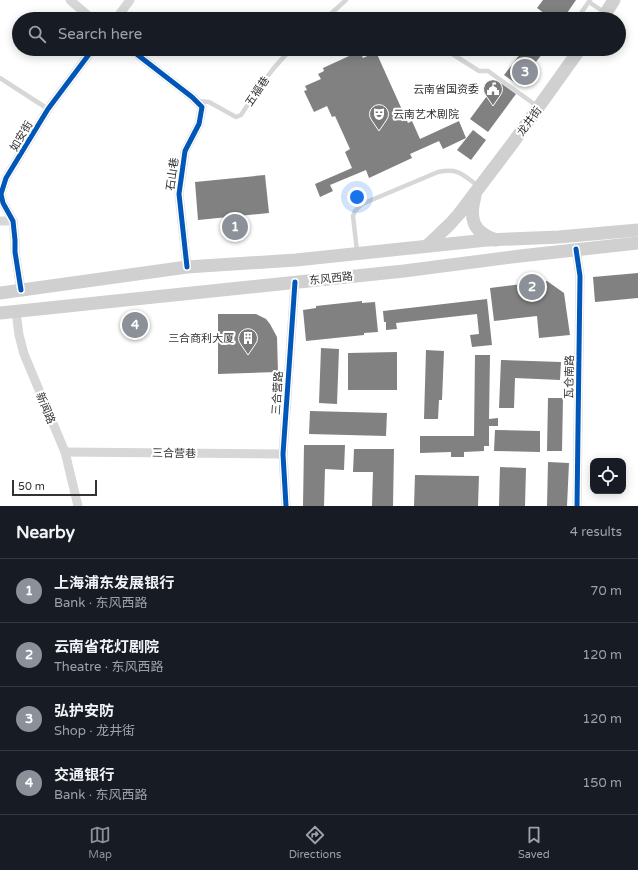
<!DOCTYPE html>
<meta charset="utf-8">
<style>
:root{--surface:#171b24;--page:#242831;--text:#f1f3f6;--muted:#9ea1a6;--line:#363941;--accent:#8c9099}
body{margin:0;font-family:"Varela Round","Noto Sans SC",sans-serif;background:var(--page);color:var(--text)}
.controls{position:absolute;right:12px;bottom:12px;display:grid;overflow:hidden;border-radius:8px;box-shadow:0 2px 10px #0003}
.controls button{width:36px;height:36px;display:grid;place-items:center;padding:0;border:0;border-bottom:1px solid var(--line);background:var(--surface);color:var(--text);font:20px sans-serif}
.scale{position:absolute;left:12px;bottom:10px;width:85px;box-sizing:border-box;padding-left:4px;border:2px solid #333;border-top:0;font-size:11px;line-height:14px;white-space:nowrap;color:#333;-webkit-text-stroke:3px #fff;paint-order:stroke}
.you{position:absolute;left:357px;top:197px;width:14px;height:14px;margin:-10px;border:3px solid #fff;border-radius:50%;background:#1a73e8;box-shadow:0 0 0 6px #1a73e833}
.badge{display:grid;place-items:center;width:26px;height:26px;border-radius:50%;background:var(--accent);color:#fff;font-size:13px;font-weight:700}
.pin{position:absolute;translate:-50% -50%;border:2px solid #fff;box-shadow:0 1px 4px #0006}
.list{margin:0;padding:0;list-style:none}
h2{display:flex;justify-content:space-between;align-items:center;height:52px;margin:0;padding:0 16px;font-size:17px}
h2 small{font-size:13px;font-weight:400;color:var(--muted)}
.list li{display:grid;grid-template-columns:26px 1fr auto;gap:12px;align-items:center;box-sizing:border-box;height:64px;padding:0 16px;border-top:1px solid var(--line)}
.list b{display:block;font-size:15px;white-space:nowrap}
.list p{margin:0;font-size:13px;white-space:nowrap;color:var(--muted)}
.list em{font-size:13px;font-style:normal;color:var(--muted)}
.icon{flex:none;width:22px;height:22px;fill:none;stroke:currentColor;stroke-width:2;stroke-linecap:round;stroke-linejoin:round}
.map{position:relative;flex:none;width:638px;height:506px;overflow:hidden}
.search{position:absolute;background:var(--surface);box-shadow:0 2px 10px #0003;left:12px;right:12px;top:12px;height:44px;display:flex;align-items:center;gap:10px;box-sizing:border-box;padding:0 14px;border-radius:22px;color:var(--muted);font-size:15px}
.sheet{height:308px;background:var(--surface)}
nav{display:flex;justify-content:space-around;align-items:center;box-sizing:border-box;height:56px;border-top:1px solid var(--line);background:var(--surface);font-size:11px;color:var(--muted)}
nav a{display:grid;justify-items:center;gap:2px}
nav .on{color:var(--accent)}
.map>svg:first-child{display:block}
.building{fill:#818181}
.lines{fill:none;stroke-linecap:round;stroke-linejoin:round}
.lane{stroke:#d7d7d7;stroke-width:4.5}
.street{stroke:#d7d7d7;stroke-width:9}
.secondary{stroke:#d0d0d0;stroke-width:13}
.cycleway-casing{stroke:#fff;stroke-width:8}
.cycleway{stroke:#0057b8;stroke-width:5}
.labels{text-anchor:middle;stroke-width:4;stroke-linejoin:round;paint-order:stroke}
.poi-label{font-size:11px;fill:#333;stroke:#fff;text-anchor:end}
.street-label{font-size:11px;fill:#333;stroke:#fff}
</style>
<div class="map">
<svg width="638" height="506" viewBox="0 0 638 506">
<rect width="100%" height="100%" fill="#fff"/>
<g class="building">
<path d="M543,0H576L563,19H552L537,8Z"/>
<path d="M524,49H546L518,85L504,75Z"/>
<path d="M360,51L363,58L376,52L408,123L412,121L420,139L459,121L466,138L443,149L439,141L410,154L412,158L369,178L366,170L330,185L333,191L320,197L315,184L352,168L345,152L350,149L335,116L332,117L327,106L314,112L304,91L307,90L305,86L321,79L318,74L324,71L323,68Z"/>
<path d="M498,81L516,94L488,132L470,119Z"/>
<path d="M473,130L486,140L471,160L457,150Z"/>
<path d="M265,175L269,213L198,220L195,182Z"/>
<path d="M638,273V298L595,302L593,277Z"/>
<path d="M547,281L564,293L570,335L539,338L537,316L494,321L490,288Z"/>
<path d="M487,299L492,345L472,347L470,335L479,334L477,314L396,323L397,329L386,330V322H384L383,311Z"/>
<path d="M362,301V303L375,302L378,332L364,333V335L306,341L303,310L316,308V306Z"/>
<path d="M218,314H256L266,319L270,324L277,337L278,372L218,374Z"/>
<path d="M321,348L339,349L337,404L319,403Z"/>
<path d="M426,350L444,351L442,400H439L438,419H424Z"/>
<path d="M397,352V390H348V353Z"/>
<path d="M475,355H490L489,419L498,418V426H489V446H484V451L464,452V457H451V452L420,453V436H474Z"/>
<path d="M501,360L561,362L560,380L515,378L514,408H499Z"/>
<path d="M548,398H563L562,451H547Z"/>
<path d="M310,411L387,413L386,436L309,434Z"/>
<path d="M495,430L540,431V452L494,451Z"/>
<path d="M304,445H345L344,470L325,469L324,506H303Z"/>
<path d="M354,449H394L393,506H372L373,472H353Z"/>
<path d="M548,462L569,463L567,506H547Z"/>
<path d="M500,467L526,468L525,506H499Z"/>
<path d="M415,475L479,476L478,506H414Z"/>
</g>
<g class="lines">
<g class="lane">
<path d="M589,2L604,12"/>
<path d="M325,19L346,0"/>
<path d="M577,19L590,0"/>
<path d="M446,50L479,71H488L537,106"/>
<path d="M0,78L48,109"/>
<path d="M198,101L209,102L236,117L241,115C257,91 271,68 292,49"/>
<path d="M357,251L353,216L355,211L362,204L438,172C459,168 462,174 478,186"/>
</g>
<g class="street">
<path d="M70,0L92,19"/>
<path d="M116,19L130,0"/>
<path d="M130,49L192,97L202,107L199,124L185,151L179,194L187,267"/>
<path d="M0,221H13"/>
<path d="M576,249L580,276L577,506"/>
<path d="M21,290L15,252V240L13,221L3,203L1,194L6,178L48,109L93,49"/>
<path d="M16,311L19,335L24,354L65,452L78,506"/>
<path d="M65,452L283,454"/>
<path d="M286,506L283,454L295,282"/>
</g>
<g class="secondary">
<path d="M602,19L614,0"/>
<path d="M475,196C469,218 472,232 496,240"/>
<path d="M427,246L450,224L459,214L512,144L580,49"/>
<path d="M0,293L187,267L296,260L487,240L559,237L638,230"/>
<path d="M0,313L404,271L520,256L638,243"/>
</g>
<g class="cycleway-casing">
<g id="cycleway">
<path d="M130,49L192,97L202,107L199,124L185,151L179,194L187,267"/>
<path d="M576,249L580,276L577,506"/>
<path d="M21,290L15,252V240L13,221L3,203L1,194L6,178L48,109L93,49"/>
<path d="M286,506L283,454L295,282"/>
</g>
</g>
<use href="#cycleway" class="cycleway"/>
</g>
<defs>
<g id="civic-pin" transform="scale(1)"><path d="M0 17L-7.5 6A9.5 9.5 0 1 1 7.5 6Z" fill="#7a7a7a" stroke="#fff"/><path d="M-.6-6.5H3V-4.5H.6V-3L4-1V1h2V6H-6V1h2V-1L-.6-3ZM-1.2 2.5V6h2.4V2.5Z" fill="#fff"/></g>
<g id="theatre-pin" transform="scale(1)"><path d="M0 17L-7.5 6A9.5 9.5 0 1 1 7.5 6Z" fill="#7a7a7a" stroke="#fff"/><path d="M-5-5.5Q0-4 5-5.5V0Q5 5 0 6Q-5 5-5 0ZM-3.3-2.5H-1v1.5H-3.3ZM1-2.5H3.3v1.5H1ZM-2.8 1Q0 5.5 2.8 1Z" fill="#fff"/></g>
<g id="building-pin" transform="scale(1)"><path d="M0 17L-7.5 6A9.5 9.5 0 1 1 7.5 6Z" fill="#7a7a7a" stroke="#fff"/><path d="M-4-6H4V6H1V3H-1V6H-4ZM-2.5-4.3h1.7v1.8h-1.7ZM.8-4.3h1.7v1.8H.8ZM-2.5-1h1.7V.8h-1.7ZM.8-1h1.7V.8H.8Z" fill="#fff"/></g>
</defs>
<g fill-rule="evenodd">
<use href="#civic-pin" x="493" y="89"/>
<use href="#theatre-pin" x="379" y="114"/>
<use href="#building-pin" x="248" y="338"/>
</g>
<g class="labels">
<g class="poi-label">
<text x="479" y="93">云南省国资委</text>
<text x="393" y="118" text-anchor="start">云南艺术剧院</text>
<text x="234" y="342">三合商利大厦</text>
</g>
<g class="street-label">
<text transform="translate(257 91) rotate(-56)" y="4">五福巷</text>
<text transform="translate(529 121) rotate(-54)" y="4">龙井街</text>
<text transform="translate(21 136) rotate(-59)" y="4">如安街</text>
<text transform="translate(172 174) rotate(-82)" y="4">石山巷</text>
<text transform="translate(331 278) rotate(-6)" y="4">东风西路</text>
<text transform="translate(569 377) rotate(-89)" y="4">瓦仓南路</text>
<text transform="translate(277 393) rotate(-86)" y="4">三合营路</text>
<text transform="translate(46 408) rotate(68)" y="4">新闻路</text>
<text transform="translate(174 453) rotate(1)" y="4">三合营巷</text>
</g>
</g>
</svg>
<div class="controls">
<button><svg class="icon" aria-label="locate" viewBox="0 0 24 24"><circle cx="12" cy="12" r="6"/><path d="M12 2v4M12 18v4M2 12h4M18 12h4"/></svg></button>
</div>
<div class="scale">50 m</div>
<div class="you"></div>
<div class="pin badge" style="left:235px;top:227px">1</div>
<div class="pin badge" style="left:532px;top:287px">2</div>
<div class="pin badge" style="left:525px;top:72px">3</div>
<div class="pin badge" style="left:135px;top:325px">4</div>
<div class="search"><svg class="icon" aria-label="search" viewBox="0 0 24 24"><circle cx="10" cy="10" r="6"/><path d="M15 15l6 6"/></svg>Search here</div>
</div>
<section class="sheet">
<h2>Nearby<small>4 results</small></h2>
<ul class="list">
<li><span class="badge">1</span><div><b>上海浦东发展银行</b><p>Bank · 东风西路</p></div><em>70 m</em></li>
<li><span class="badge">2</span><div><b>云南省花灯剧院</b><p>Theatre · 东风西路</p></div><em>120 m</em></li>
<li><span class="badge">3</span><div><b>弘护安防</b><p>Shop · 龙井街</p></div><em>120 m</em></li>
<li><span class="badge">4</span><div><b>交通银行</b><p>Bank · 东风西路</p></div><em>150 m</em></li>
</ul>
</section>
<nav>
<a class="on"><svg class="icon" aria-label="map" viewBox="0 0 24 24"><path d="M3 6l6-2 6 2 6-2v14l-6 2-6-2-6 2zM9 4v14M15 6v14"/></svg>Map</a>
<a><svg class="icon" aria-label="directions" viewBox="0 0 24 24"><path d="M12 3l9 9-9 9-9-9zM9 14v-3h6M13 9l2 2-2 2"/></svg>Directions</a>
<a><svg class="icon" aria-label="saved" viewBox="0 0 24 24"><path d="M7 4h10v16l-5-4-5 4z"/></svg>Saved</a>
</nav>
